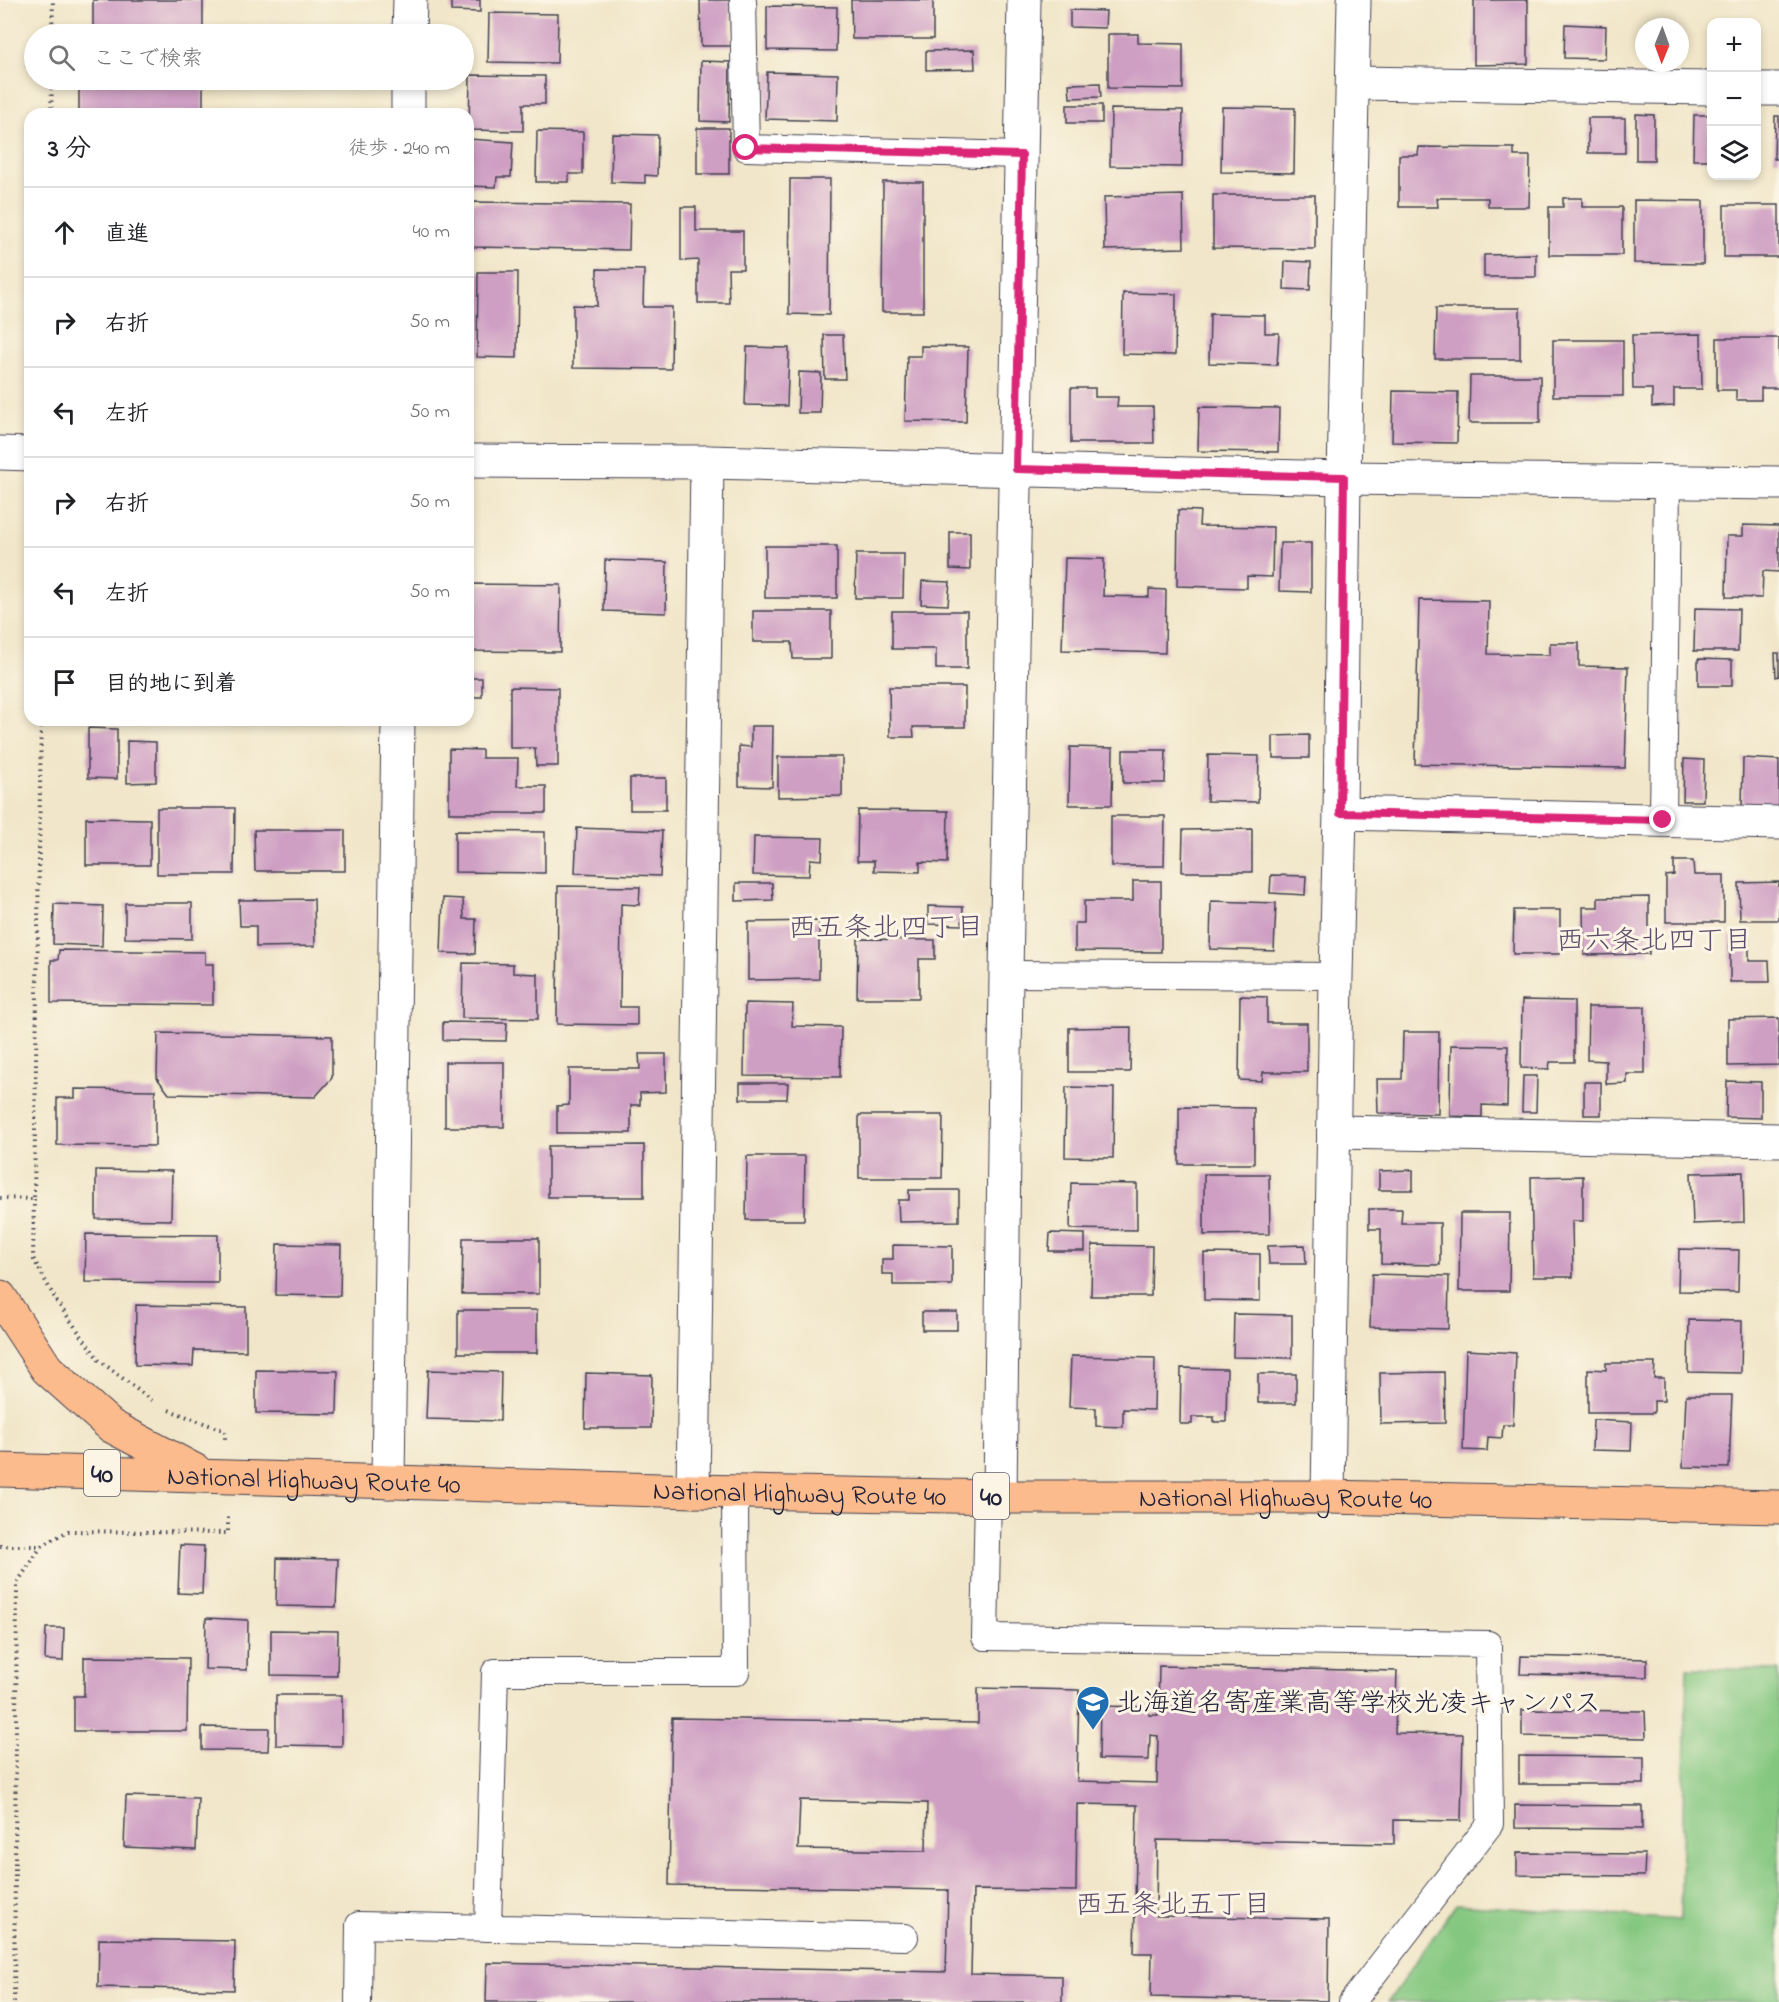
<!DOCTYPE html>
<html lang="ja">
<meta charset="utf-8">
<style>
:root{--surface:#fff;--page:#f2f2f2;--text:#202124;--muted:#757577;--line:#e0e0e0}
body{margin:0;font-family:"Indie Flower","Klee One",sans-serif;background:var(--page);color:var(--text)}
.controls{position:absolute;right:18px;top:18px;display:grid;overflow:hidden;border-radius:12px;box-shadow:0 3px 9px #0003}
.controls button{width:54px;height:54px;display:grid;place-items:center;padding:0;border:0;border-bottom:2px solid var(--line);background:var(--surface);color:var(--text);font:30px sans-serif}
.compass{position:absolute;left:1635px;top:18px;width:54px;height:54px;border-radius:50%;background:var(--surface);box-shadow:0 3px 9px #0003;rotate:181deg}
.stop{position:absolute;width:18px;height:18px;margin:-14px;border:4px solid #db2777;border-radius:50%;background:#fff}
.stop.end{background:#db2777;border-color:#fff;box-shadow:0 2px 6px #0008}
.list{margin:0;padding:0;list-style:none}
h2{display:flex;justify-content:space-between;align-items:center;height:78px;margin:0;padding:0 24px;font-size:26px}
h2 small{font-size:20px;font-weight:400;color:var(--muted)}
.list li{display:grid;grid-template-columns:39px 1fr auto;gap:18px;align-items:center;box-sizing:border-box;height:90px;padding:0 24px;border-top:2px solid var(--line)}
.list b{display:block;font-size:22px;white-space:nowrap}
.list em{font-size:20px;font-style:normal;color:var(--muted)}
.icon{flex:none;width:33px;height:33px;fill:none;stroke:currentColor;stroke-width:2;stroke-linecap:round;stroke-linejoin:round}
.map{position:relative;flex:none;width:1779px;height:2002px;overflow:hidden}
.search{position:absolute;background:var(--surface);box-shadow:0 3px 9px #0003;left:24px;top:24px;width:450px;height:66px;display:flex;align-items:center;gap:15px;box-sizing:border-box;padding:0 21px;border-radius:33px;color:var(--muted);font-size:22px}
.panel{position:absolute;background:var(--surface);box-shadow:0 3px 9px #0003;left:24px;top:108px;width:450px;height:618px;border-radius:18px}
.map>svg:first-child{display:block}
.green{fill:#84c780;stroke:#53745e;stroke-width:1.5}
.building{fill:#ce9ec3;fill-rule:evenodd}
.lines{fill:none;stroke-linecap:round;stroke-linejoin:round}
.service-casing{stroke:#413f50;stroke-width:28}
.minor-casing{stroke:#413f50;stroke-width:35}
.tertiary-casing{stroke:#413f50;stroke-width:35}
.trunk-casing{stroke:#413f50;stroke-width:35}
.path{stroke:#413f50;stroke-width:4;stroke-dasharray:1.5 4.5;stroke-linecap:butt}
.service{stroke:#fff;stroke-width:26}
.minor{stroke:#fff;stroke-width:33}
.tertiary{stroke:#fff;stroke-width:33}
.trunk{stroke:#fbbb8c;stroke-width:33}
.route{stroke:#db2777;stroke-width:8}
.labels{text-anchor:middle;stroke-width:6;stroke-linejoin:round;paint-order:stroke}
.shield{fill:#fcf5e5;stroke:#63616e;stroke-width:1.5}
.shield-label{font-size:26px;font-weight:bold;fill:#22223b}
.street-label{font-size:27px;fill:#22223b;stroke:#fcf5e5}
.poi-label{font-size:27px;fill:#22223b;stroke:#fcf5e5;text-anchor:start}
.neighbourhood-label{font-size:28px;fill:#5e4d6b;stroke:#fcf5e5}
</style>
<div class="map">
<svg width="1779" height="2002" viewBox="0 0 1779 2002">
<rect width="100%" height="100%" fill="#fcf5e5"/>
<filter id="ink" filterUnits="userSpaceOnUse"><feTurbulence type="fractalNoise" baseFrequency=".0167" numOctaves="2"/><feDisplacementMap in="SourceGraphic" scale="12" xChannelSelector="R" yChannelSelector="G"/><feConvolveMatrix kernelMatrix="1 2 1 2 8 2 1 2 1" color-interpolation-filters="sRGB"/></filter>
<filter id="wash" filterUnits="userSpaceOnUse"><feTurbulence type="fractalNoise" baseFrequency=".008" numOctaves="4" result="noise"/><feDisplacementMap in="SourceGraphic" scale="24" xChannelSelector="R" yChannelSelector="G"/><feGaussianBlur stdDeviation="1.35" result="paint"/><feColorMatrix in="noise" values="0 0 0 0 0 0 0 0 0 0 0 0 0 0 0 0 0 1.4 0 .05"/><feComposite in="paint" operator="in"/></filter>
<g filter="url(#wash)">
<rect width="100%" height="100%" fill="#f1e6c9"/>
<path class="green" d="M1687,1668L1779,1670V2002H1388L1456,1904L1680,1920Z"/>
<g id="blocks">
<g class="building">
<rect x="93" y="0" width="110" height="34"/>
<path d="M451,0H480V12L451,11Z"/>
<path d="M700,0H730L731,46H701Z"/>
<path d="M851,0H933V39H852Z"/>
<path d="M1474,0H1528V64L1474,65Z"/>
<path d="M767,6L837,7L836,51L767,50Z"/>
<path d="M1070,10L1106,11L1105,28L1070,27Z"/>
<path d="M489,13L558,14L557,63L488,62Z"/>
<path d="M1565,24L1606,26L1605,59L1564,58Z"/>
<path d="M1108,34H1138V43L1183,44V89L1108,88Z"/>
<path d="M974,50L975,69L926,70V51Z"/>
<path d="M701,61L730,62L729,122L700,121Z"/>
<path d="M767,72L838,74L837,121L765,119Z"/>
<path d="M470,75L545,76V104H523V131L469,130Z"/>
<rect x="79" y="80" width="124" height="32"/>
<path d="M1100,83L1101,97L1070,98L1069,84Z"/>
<rect x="1067" y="105" width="35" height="18"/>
<path d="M1222,107L1295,108L1294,173L1221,172Z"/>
<path d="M1111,109L1183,110L1182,167L1110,166Z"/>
<path d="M1636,114L1654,115V160H1636Z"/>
<path d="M1694,115H1709L1708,160H1693Z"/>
<path d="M1775,116H1779V159H1774Z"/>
<rect x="1588" y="118" width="37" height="35"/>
<rect x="697" y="128" width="32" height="46"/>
<path d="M537,131L583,132V174H569V182H536Z"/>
<path d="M612,134L658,135L657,176L645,175V183L611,182Z"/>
<path d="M468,139L513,142L511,177H497L496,187L468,186Z"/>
<path d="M1419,147L1514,148V156H1530L1529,207H1488V198H1437L1438,207H1399V155H1418Z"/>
<path d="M790,179H830L829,315L789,314Z"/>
<path d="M883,182H923V312H882Z"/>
<path d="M1183,195L1184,248L1105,250L1104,197Z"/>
<path d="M1213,195H1315V249L1213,248Z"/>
<path d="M1563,198H1582V207H1622V255H1549V207H1563Z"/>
<path d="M1634,200L1703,201V264L1634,263Z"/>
<path d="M472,202L630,204L629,250L471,247Z"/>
<rect x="1724" y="205" width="55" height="52"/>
<path d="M681,207H696V231H743V269H728L729,303H698V260L681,261Z"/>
<path d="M1536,254V277H1484V255Z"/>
<path d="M1285,261L1311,262L1310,290L1284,289Z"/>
<path d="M597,269L644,270L643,307H672L671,369L573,368V305L597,306Z"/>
<path d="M478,272H518L517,358L477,357Z"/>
<path d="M1123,293L1176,294L1175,355L1122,354Z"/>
<path d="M1436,308H1520V359H1435Z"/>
<path d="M1210,314L1265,315V333H1279L1277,365L1209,363Z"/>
<path d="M1701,334L1702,389H1674V406L1652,407V389H1633L1632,335Z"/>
<path d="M824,335H843L845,379H825Z"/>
<path d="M1717,338H1779V388H1761V400H1736V390H1717Z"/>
<rect x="1553" y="340" width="70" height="56"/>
<path d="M921,346L968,347L966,422L905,421L907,356H921Z"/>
<path d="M747,347L789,348L787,406L745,405Z"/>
<path d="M799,372L821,373L820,413H798Z"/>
<path d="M1470,376H1540V423H1469Z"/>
<path d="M1071,388H1095V397H1118L1117,407H1153L1154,443H1071Z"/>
<path d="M1393,391L1458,392L1457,443L1392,442Z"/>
<path d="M1199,407L1279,408L1278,452L1198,451Z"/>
<path d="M1178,510L1200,511L1199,526L1273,527L1272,577L1247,576V588L1177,586Z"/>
<path d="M1743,525L1779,526V572L1763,571L1762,598L1726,597L1727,536H1743Z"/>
<path d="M950,532H970V570L950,569Z"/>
<path d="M1280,543H1311V592L1279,591Z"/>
<rect x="765" y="546" width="72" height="52"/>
<path d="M856,554H904L903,598H855Z"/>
<path d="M1065,558L1104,559L1103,596L1149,597V589L1166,590L1165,653L1062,650Z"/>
<path d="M605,560L667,562L666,613L604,611Z"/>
<path d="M922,581L950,582L948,605L921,604Z"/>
<path d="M468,584L561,585L560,652L468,651Z"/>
<path d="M1419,600L1489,601L1488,654L1550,655V643H1579V666L1628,667L1625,768L1415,764Z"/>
<path d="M1695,608L1739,609L1738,651H1694Z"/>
<path d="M753,611H831V659H793L792,642H753Z"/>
<path d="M892,611H967V669H936V649H892Z"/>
<path d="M1775,653H1779V676L1776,677Z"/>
<path d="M1698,659L1732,660V686H1698Z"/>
<rect x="468" y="678" width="14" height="19"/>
<path d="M510,687L558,688V766H536L535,748H510Z"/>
<path d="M889,687H965V727H913L914,737H890Z"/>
<path d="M751,726H773L772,787L739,786V746L751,747Z"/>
<path d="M88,728L117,729V779L88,778Z"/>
<path d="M1309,735V758H1273V736Z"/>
<path d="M127,741L156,742V782L127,783Z"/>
<path d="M1070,747L1113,748L1112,805H1069Z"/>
<path d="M449,749L482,750V758H518L517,786H546V813H449Z"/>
<path d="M1123,750H1166L1165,783H1123Z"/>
<path d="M1208,755L1259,756L1258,802L1207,801Z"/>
<path d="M778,757H842V796L778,797Z"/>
<path d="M1743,758L1779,760V808L1742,807Z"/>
<path d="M1684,759L1704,760L1703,801H1683Z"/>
<rect x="630" y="778" width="36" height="32"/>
<path d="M157,808H235L234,874H157Z"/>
<path d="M858,810L948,811L947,863L920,862V872L874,871V861H857Z"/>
<path d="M1111,816H1165L1164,866H1111Z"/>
<path d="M86,818L150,819V865H86Z"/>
<path d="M577,828L662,831L660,876L575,873Z"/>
<path d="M1252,829V872H1182L1183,830Z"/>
<path d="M254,830H345V871H255Z"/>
<path d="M455,831L545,832V873L455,872Z"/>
<path d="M754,837L823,838L822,860L810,859L809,876L753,875Z"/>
<path d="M1674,861H1693L1694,875H1724V922H1666V876L1674,875Z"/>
<path d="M1271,875L1306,876L1305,895L1270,893Z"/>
<path d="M1133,881H1161V952L1075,951V923H1084V901H1133Z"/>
<path d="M1779,882V920H1740L1739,883Z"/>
<path d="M736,883H772L773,900L736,901Z"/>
<path d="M558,886L640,887L639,905L621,904L620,1007H637V1025L557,1024Z"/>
<path d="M1649,897V954L1584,955L1583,907H1598V898Z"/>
<path d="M443,898L463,899L464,919H476L475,954L441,953Z"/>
<path d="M314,899L315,946L256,947V926H240L239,900Z"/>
<path d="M1211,901L1276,903L1274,951L1210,949Z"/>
<path d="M125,903H192V939L125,938Z"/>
<path d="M54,904L103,906L102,946L53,944Z"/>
<path d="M928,906L963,907L962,925L928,924Z"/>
<path d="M1514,910H1560V954H1513Z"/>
<path d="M819,921V979L748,980V922Z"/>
<path d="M1730,936H1749V961H1769L1770,982H1730Z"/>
<path d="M858,939L935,940V959H919V998H857Z"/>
<path d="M59,950L205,952V964H213V1005L51,1003V960H58Z"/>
<path d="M463,963L513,964V973L538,974V1019L462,1018Z"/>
<path d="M1240,996L1267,997V1023H1307V1072H1263L1262,1081L1239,1080Z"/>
<path d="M1522,1000L1574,1001V1062H1550L1549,1069L1521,1068Z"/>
<path d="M745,1003L793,1004L792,1026L841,1027L840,1077L744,1076Z"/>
<path d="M1588,1007H1645V1074H1627V1083L1606,1084V1061L1587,1060Z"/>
<path d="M1779,1018V1065L1728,1066V1019Z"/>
<path d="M443,1022L507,1023L506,1041L443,1040Z"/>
<path d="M1131,1027L1130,1072H1069V1028Z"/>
<path d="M1403,1032H1439L1438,1114L1378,1113L1377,1079H1402Z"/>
<path d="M158,1033L332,1036V1078L315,1097L169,1094L157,1078Z"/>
<path d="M1451,1045L1508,1046L1507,1106L1482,1105V1117L1450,1116Z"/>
<path d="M639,1054H666V1092L640,1093V1105H631V1133H557V1106L569,1105V1069H640Z"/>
<rect x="445" y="1062" width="59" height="65"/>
<path d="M1523,1076H1537L1536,1112H1522Z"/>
<path d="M1727,1081L1761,1082V1118L1726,1117Z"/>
<rect x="1584" y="1082" width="17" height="33"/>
<path d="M740,1083H788L787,1099H740Z"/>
<path d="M1066,1087L1114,1088L1113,1158L1065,1157Z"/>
<path d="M75,1089L155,1090V1146L57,1145V1098H75Z"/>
<path d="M1179,1107L1254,1108V1164H1179Z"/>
<path d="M859,1115H943L942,1178H859Z"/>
<path d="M644,1145V1197H548V1146Z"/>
<path d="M747,1156H805L804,1220H746Z"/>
<path d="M96,1170L172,1171L171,1220L96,1219Z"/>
<path d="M1413,1170V1190H1379V1171Z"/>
<path d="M1743,1172L1744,1222L1693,1224L1691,1173Z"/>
<path d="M1204,1174H1269L1270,1234L1204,1235Z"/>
<path d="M1583,1176V1221H1572L1573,1277H1533L1531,1177Z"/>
<path d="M1071,1183L1137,1184V1230L1070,1229Z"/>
<path d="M909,1190H959V1221L899,1222L898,1200H909Z"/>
<path d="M1369,1209H1402L1401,1223H1440V1265L1381,1264V1229H1369Z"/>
<path d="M1460,1213H1510L1509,1291H1459Z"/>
<path d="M1050,1233L1085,1234V1251H1049Z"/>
<path d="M86,1234L218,1235V1283L85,1282Z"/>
<path d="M463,1238H539V1294H462Z"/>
<path d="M277,1244L341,1245L340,1296L276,1295Z"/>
<path d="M893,1245L952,1246V1285H893V1274H882V1259H893Z"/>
<path d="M1092,1245L1152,1246L1151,1296H1091Z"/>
<path d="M1305,1245L1306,1264H1269L1268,1246Z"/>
<path d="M1679,1249L1739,1250L1738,1292L1678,1291Z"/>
<path d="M1204,1253L1260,1254V1301L1204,1300Z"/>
<path d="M1372,1274L1449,1276L1448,1329L1370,1327Z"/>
<path d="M136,1305L246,1307V1351L194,1350L193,1366L135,1365Z"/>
<rect x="458" y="1310" width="79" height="43"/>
<rect x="922" y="1312" width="35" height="18"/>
<path d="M1234,1314L1292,1315V1358L1233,1357Z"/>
<path d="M1689,1320L1742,1321L1741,1373L1688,1372Z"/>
<path d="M1466,1350L1516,1353L1513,1425H1503L1502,1438L1488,1437L1487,1451L1463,1450Z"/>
<path d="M1071,1356L1155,1358L1154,1410L1123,1409V1427L1096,1426V1408L1069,1407Z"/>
<path d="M1606,1363H1655L1654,1378H1664V1401H1654V1413H1588V1369L1606,1370Z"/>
<path d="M1181,1368L1227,1369L1226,1422H1214V1417H1192V1424H1180Z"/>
<path d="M256,1370L338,1371L337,1414L256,1413Z"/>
<path d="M428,1370L501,1372L500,1421L426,1419Z"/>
<path d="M1444,1372L1445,1423L1381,1424L1380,1373Z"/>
<path d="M586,1373L652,1375L651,1428H585Z"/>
<rect x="1258" y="1374" width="38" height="29"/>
<path d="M1686,1395H1732L1729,1468L1683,1467Z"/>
<path d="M1593,1420L1632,1422L1631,1451L1592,1450Z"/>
<path d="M180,1545L204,1546L202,1594L178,1593Z"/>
<path d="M277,1558L338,1559L336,1607L276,1606Z"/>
<path d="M206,1618L248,1620L247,1670L205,1669Z"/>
<path d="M46,1628H64L63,1661L45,1660Z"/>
<path d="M271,1630L338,1631L337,1676L271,1675Z"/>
<path d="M1521,1656L1647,1659V1677L1520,1674Z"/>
<path d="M84,1657L188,1658L187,1731H74V1696H84Z"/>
<path d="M1159,1666L1397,1671L1395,1733L1463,1734L1461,1821L1394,1820V1844L1157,1840L1156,1916L1329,1919L1328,2001L1151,1997L1152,1953H1134L1137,1805L1077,1804L1076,1891L973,1890L971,1974L1062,1976V2002H486L487,1963L946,1972L948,1890L669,1885L672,1718L978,1723V1688L1079,1690L1077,1781L1157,1783L1158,1736L1150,1735L1149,1760L1099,1759L1100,1706L1149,1707V1715H1158ZM800,1800L927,1803L926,1851L798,1849Z"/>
<path d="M276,1695H342V1746L276,1745Z"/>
<path d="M1522,1710L1645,1711L1646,1738L1522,1736Z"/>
<path d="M202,1727L269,1728L268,1751L202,1750Z"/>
<path d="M1519,1756L1644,1757V1784H1519Z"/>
<path d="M126,1796L198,1798L196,1850L124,1847Z"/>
<path d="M1515,1805L1642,1806V1829L1515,1828Z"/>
<path d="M1517,1853L1645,1854L1644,1876L1517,1875Z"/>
<path d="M99,1939L235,1941L234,1990L98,1987Z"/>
</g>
</g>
</g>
<g filter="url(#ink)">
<use href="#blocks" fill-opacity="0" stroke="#413f50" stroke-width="1.5"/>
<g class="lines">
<g class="service-casing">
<g id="service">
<path d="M743,0L746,148L1021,155"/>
<path d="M1663,820L1667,482"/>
<path d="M1006,974L1336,976"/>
<path d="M988,1496L985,1637L1488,1644L1490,1824L1352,2002"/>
<path d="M488,1928L495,1672H736L735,1491"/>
<path d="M358,2002L359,1925L905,1937"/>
</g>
</g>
<g class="minor-casing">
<g id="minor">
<path d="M1353,83L1712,88"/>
<path d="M1756,89H1779"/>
<path d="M0,453L30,454"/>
<path d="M468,461L707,462L1344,478L1779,483"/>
<path d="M1340,813L1779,823"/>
<path d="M1334,1132L1779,1140"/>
<path d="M693,1491L707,462"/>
<path d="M1328,1497L1336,976L1340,813L1344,478L1354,0"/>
</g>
</g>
<g class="tertiary-casing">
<g id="tertiary">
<path d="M409,34L410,0"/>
<path d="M408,114V80"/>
<path d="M388,1482L398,720"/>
<path d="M1000,1497L1006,974L1024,0"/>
</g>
</g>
<g class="trunk-casing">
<g id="trunk">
<path d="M0,1297L47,1369L111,1426L196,1471"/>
<path id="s1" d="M0,1470L693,1491L1000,1497H1328L1779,1507"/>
</g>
</g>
<g class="path">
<path d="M52,34L53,0"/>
<path d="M51,114L52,80"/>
<path d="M0,1198L34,1199L41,720"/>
<path d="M34,1199L33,1258L57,1302L99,1360L152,1401"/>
<path d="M169,1410L225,1431V1439"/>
<path d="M0,1546H42L68,1531L228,1533V1515"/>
<path d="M14,2002L17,1583L41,1547"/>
</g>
<use href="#service" class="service"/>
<use href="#minor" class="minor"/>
<use href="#tertiary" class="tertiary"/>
<use href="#trunk" class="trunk"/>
</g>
</g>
<g class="lines" filter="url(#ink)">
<path class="route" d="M746,148L1022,155L1016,469L1344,477L1340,813L1663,820"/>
</g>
<defs>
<g id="school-pin" transform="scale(1.725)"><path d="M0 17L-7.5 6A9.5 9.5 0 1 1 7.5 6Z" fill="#1f6fb2" stroke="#fcf5e5"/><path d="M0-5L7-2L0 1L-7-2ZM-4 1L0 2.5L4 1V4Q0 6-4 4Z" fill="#fff"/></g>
</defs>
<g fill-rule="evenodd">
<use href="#school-pin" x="1093" y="1702"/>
</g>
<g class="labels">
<g class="shield">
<rect x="84" y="1450" width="36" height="46" rx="4.5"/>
<rect x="973" y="1473" width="36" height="46" rx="4.5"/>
</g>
<g class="shield-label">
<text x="102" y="1482">40</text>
<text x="991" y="1505">40</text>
</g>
<g class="street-label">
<text dy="9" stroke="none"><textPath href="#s1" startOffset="314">National Highway Route 40</textPath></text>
<text dy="9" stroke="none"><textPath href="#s1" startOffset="800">National Highway Route 40</textPath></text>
<text dy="9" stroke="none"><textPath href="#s1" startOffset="1286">National Highway Route 40</textPath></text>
</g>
<g class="poi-label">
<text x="1116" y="1711">北海道名寄産業高等学校光凌キャンパス</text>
</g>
<g class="neighbourhood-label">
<text x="886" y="936">西五条北四丁目</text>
<text x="1654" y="949">西六条北四丁目</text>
<text x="1173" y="1913">西五条北五丁目</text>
</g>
</g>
</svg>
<div class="controls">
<button>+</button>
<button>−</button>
<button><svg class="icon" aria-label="layers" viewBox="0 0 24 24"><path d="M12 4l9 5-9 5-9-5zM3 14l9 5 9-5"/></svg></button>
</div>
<svg class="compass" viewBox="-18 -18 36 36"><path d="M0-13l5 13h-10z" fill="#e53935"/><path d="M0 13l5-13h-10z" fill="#757577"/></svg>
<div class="stop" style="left:746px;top:148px"></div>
<div class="stop end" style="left:1663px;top:820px"></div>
<div class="search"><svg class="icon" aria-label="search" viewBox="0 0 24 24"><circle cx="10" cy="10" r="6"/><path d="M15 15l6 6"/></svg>ここで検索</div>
<section class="panel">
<h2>3 分<small>徒歩 · 240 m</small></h2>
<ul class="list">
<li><svg class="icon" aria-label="ahead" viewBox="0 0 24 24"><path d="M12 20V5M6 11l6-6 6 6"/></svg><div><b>直進</b></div><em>40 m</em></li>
<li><svg class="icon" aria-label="right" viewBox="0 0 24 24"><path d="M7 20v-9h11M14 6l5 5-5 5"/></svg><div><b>右折</b></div><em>50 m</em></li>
<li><svg class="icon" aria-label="left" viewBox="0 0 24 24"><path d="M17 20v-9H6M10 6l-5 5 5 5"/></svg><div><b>左折</b></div><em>50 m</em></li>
<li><svg class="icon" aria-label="right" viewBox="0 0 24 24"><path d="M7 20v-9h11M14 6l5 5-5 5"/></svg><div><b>右折</b></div><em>50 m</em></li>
<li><svg class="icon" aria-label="left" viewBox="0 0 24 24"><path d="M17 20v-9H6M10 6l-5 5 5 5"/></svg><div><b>左折</b></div><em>50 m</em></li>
<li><svg class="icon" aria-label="arrive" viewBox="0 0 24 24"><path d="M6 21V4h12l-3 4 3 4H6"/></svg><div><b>目的地に到着</b></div></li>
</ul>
</section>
</div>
